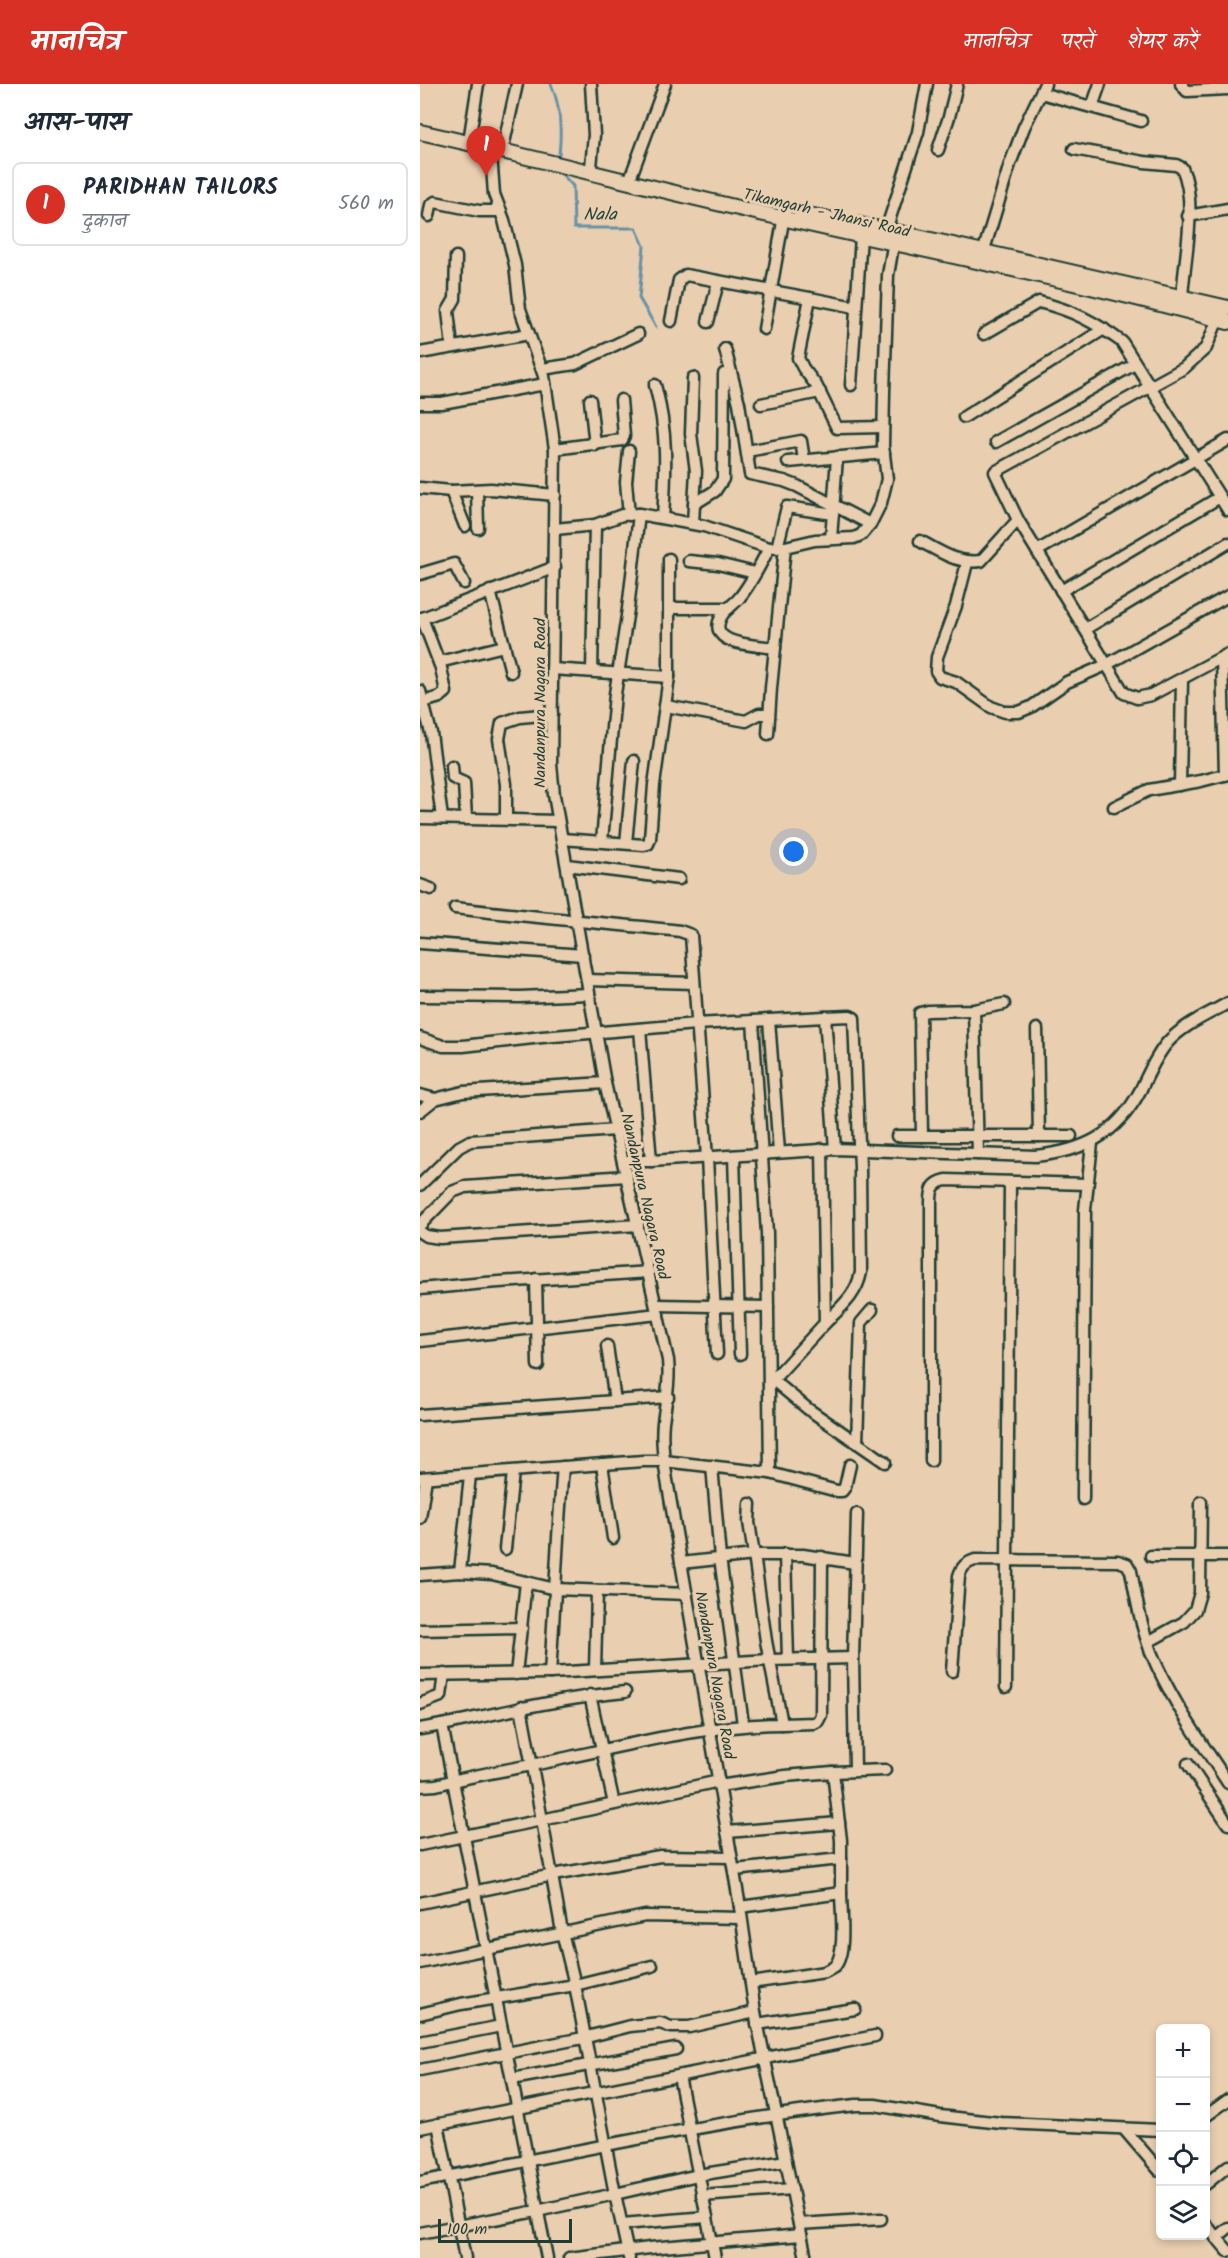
<!DOCTYPE html>
<html lang="hi">
<meta charset="utf-8">
<style>
:root{--surface:#fff;--page:#f6f6f7;--text:#1f2937;--muted:#747a83;--line:#e0e1e3;--accent:#d93025}
body{margin:0;font-family:Kalam,"Playpen Sans Deva",sans-serif;background:var(--page);color:var(--text)}
.controls{position:absolute;right:18px;bottom:18px;display:grid;overflow:hidden;border-radius:9px;box-shadow:0 3px 9px #0003}
.controls button{width:54px;height:54px;display:grid;place-items:center;padding:0;border:0;border-bottom:2px solid var(--line);background:var(--surface);color:var(--text);font:30px sans-serif}
.scale{position:absolute;left:18px;bottom:15px;width:134px;box-sizing:border-box;padding-left:6px;border:3px solid #1f3d34;border-top:0;font-size:16px;line-height:21px;white-space:nowrap;color:#1f3d34;-webkit-text-stroke:4px #e9ceb0;paint-order:stroke}
.you{position:absolute;left:374px;top:768px;width:21px;height:21px;margin:-15px;border:4px solid #fff;border-radius:50%;background:#1a73e8;box-shadow:0 0 0 9px #1a73e833}
.badge{display:grid;place-items:center;width:39px;height:39px;border-radius:50%;background:var(--accent);color:#fff;font-size:20px;font-weight:700}
.pin{position:absolute;translate:-50% -50px;filter:drop-shadow(0 2px 3px #0008)}
.pin::after{content:'';position:absolute;top:32px;width:21px;height:18px;background:inherit;clip-path:polygon(0 0,100% 0,50% 100%)}
.list{margin:0;padding:0;list-style:none}
h2{display:flex;justify-content:space-between;align-items:center;height:78px;margin:0;padding:0 24px;font-size:26px}
h2 small{font-size:20px;font-weight:400;color:var(--muted)}
.list li{display:grid;grid-template-columns:39px 1fr auto;gap:18px;align-items:center;box-sizing:border-box;height:84px;margin:0 12px 12px;padding:0 12px;border:2px solid var(--line);border-radius:9px}
.list b{display:block;font-size:22px;white-space:nowrap}
.list p{margin:0;font-size:20px;white-space:nowrap;color:var(--muted)}
.list em{font-size:20px;font-style:normal;color:var(--muted)}
.icon{flex:none;width:33px;height:33px;fill:none;stroke:currentColor;stroke-width:2;stroke-linecap:round;stroke-linejoin:round}
.map{position:relative;flex:none;width:808px;height:2174px;overflow:hidden}
header{display:flex;align-items:center;gap:36px;box-sizing:border-box;height:84px;padding:0 30px;background:var(--accent);color:#fff}
header strong{font-size:28px}
nav{display:flex;gap:33px;margin-inline-start:auto;font-size:21px}
main{display:flex}
aside{flex:1;background:var(--surface)}
.map>svg:first-child{display:block}
.lines{fill:none;stroke-linecap:round;stroke-linejoin:round}
.stream{stroke:#6692a7;stroke-width:3}
.minor-casing{stroke:#1f3d34;stroke-width:15}
.tertiary-casing{stroke:#1f3d34;stroke-width:18}
.minor{stroke:#e9ceb0;stroke-width:10}
.tertiary{stroke:#e9ceb0;stroke-width:14}
.labels{text-anchor:middle;stroke-width:6;stroke-linejoin:round;paint-order:stroke}
.street-label{font-size:16px;fill:#1f3d34;stroke:#e9ceb0}
.water-label{font-size:18px;font-style:italic;fill:#25443e;stroke:#e9ceb0}
</style>
<header>
<strong>मानचित्र</strong>
<nav><a>मानचित्र</a><a>परतें</a><a>शेयर करें</a></nav>
</header>
<main>
<aside>
<h2>आस-पास<small></small></h2>
<ul class="list">
<li><span class="badge">1</span><div><b>PARIDHAN TAILORS</b><p>दुकान</p></div><em>560 m</em></li>
</ul>
</aside>
<div class="map">
<svg width="808" height="2174" viewBox="0 0 808 2174">
<rect width="100%" height="100%" fill="#e9ceb0"/>
<filter id="ink" filterUnits="userSpaceOnUse"><feTurbulence type="fractalNoise" baseFrequency=".0167" numOctaves="2"/><feDisplacementMap in="SourceGraphic" scale="12" xChannelSelector="R" yChannelSelector="G"/><feConvolveMatrix kernelMatrix="1 2 1 2 8 2 1 2 1" color-interpolation-filters="sRGB"/></filter>
<g filter="url(#ink)">
<g class="lines">
<g class="stream">
<path d="M131,0C142,25 142,51 138,78"/>
<path d="M138,86L153,102L154,144H216L224,162L219,214L236,243"/>
</g>
<g class="minor-casing">
<g id="minor">
<path d="M761,0L767,7L808,5"/>
<path d="M621,9L721,37"/>
<path d="M672,23L680,0"/>
<path d="M50,51L58,0"/>
<path d="M70,56L74,110L84,136L95,181L100,225L124,292L135,365L131,680L134,711L185,999L248,1276C250,1298 246,1316 243,1338C241,1358 244,1377 247,1396L320,1823L335,1928L386,2174"/>
<path d="M84,59L97,0"/>
<path d="M654,65L724,78L756,81L762,84C778,119 764,176 762,214"/>
<path d="M518,66L529,33L537,0"/>
<path d="M171,83L174,51L171,0"/>
<path d="M211,92L245,0"/>
<path d="M9,132L11,121L15,118L59,127H81"/>
<path d="M768,132L808,125"/>
<path d="M466,146L498,48L507,0"/>
<path d="M563,169L590,80L604,43L625,0"/>
<path d="M435,223L390,214L378,274L383,284L396,301L417,344L463,343"/>
<path d="M800,230L786,264L764,284L575,388L598,436L704,609L717,614L731,611L808,570"/>
<path d="M251,237L259,196L266,191L390,214"/>
<path d="M288,238L298,198"/>
<path d="M344,245L365,126"/>
<path d="M564,250L619,218C654,227 673,237 702,258L808,426"/>
<path d="M32,263L28,227L35,215L36,173"/>
<path d="M305,265L319,319L330,390L364,397L377,402L450,440"/>
<path d="M0,269L109,250"/>
<path d="M122,285L155,280L218,250"/>
<path d="M273,294L271,350L276,387L273,439"/>
<path d="M235,301C248,349 246,385 243,434"/>
<path d="M431,301L441,152"/>
<path d="M170,316L175,361"/>
<path d="M0,319H22L125,300"/>
<path d="M341,320L400,308"/>
<path d="M544,333L684,245"/>
<path d="M576,358L715,280"/>
<path d="M135,365L202,356L204,352L201,316"/>
<path d="M209,367L206,398L209,431"/>
<path d="M327,367L381,357L384,376"/>
<path d="M368,378L464,369"/>
<path d="M0,404L31,407L71,405L135,411"/>
<path d="M57,406L58,444"/>
<path d="M31,407L45,442"/>
<path d="M274,420L295,407L303,395L304,290"/>
<path d="M135,445L175,441L202,431L219,430L284,442L349,464L365,463"/>
<path d="M411,455L417,373"/>
<path d="M500,457C521,468 537,480 561,477L598,436"/>
<path d="M349,464C340,481 332,498 320,513C315,520 305,525 301,533C286,562 338,561 355,564"/>
<path d="M357,464L367,423L413,430"/>
<path d="M617,467L808,356"/>
<path d="M269,477L298,480L335,489"/>
<path d="M547,479L536,522L517,573L516,587L520,593L536,598L571,623L585,628H599L611,623L647,598L686,581L808,512"/>
<path d="M0,490L34,480L44,499"/>
<path d="M70,507L91,588"/>
<path d="M641,507L800,413"/>
<path d="M249,524H309"/>
<path d="M0,535L135,483"/>
<path d="M665,545L808,459"/>
<path d="M802,574L805,691"/>
<path d="M19,578L84,562"/>
<path d="M132,585L249,593"/>
<path d="M172,587L175,441"/>
<path d="M0,607L11,649L22,734"/>
<path d="M0,619L20,613L26,608L21,584L2,534"/>
<path d="M246,622L326,637L339,630H349"/>
<path d="M348,650L351,604L365,463L395,456L434,454L441,451L451,439L461,419L467,395L463,362L464,308L468,191L475,151"/>
<path d="M32,682L33,694L44,699L46,734"/>
<path d="M760,701L762,596"/>
<path d="M694,723L729,706L781,697L808,690"/>
<path d="M0,734L138,737"/>
<path d="M86,735V700L79,655L82,639L100,633L132,630"/>
<path d="M142,755L224,761L228,760L230,755L234,701L249,593V475"/>
<path d="M182,757L195,610L208,525L219,430"/>
<path d="M206,759L214,677"/>
<path d="M147,781L259,795"/>
<path d="M0,801L11,805"/>
<path d="M35,824C110,833 185,839 260,847L271,851L287,1074L297,1270"/>
<path d="M0,859L163,871"/>
<path d="M167,896L274,899"/>
<path d="M0,912L100,913L169,910"/>
<path d="M554,926L558,1070"/>
<path d="M405,933L415,1065"/>
<path d="M349,936L359,1068"/>
<path d="M220,945L231,1077"/>
<path d="M617,945L619,1052"/>
<path d="M0,954L23,962H43L122,953L276,940L405,933L430,932L434,934L440,1084L441,1188C437,1211 421,1223 405,1239"/>
<path d="M0,1011L15,1015L43,1008L185,999"/>
<path d="M0,1027L15,1015"/>
<path d="M477,1052H651"/>
<path d="M502,1052L500,929L508,927L554,926L584,920"/>
<path d="M314,1072L320,1270"/>
<path d="M203,1077H231L415,1065L615,1072C663,1067 696,1052 720,1007C728,991 735,973 747,959C763,941 787,931 808,919"/>
<path d="M0,1101L39,1063L50,1057L195,1046"/>
<path d="M0,1141L32,1108L45,1103L207,1092"/>
<path d="M0,1148L6,1152L20,1154L218,1141"/>
<path d="M116,1195L118,1281"/>
<path d="M0,1205L65,1199L229,1188"/>
<path d="M236,1221L348,1223"/>
<path d="M0,1257L238,1230"/>
<path d="M353,1296L388,1325L465,1378"/>
<path d="M349,1300L405,1239L402,1065"/>
<path d="M195,1317L248,1313"/>
<path d="M0,1331L195,1317L187,1262"/>
<path d="M437,1359L441,1239L452,1226"/>
<path d="M511,1377V1118C511,1105 513,1099 526,1096L667,1100"/>
<path d="M182,1380L193,1454"/>
<path d="M292,1382L300,1474L323,1640"/>
<path d="M350,1389L417,1407H422L425,1403L430,1381"/>
<path d="M0,1394L223,1377H244L350,1389L347,1149L333,937"/>
<path d="M663,1415L665,1126L672,1059"/>
<path d="M330,1420L329,1438L334,1471H383L435,1479"/>
<path d="M0,1434L6,1394"/>
<path d="M85,1465L93,1388"/>
<path d="M365,1470L368,1575"/>
<path d="M731,1472H808"/>
<path d="M40,1488L50,1391"/>
<path d="M0,1491L40,1488L72,1490L135,1505L267,1510"/>
<path d="M0,1546L102,1544"/>
<path d="M728,1558L764,1538L775,1526L780,1509L781,1418"/>
<path d="M175,1586L177,1507"/>
<path d="M532,1587L539,1492C542,1482 546,1479 555,1476L698,1477L707,1480L711,1487C716,1514 721,1542 731,1568C750,1615 780,1656 808,1699"/>
<path d="M130,1589C135,1520 137,1452 143,1383"/>
<path d="M96,1590L106,1498"/>
<path d="M0,1591L130,1589L350,1576L433,1574"/>
<path d="M586,1603L590,1098"/>
<path d="M170,1611L194,1720"/>
<path d="M0,1620L21,1612L24,1590"/>
<path d="M362,1640L394,1639L398,1637L401,1631L402,1473"/>
<path d="M22,1641C83,1628 143,1614 205,1608"/>
<path d="M0,1645L22,1641L127,2174"/>
<path d="M768,1680L808,1740"/>
<path d="M435,1686L433,1574L437,1430"/>
<path d="M413,1688L465,1686"/>
<path d="M299,1697L122,1736L142,1848L155,1901L195,2110L278,2091L366,2077"/>
<path d="M0,1702L16,1701C57,1690 100,1684 141,1675C216,1659 286,1641 362,1640L346,1557L334,1471L261,1479"/>
<path d="M299,1702L365,1692L413,1688L421,1756V1809L320,1823"/>
<path d="M307,1748L419,1739"/>
<path d="M0,1761L122,1736L101,1623"/>
<path d="M314,1786L421,1775"/>
<path d="M0,1819L133,1791L240,1772L311,1773"/>
<path d="M0,1879L225,1832L321,1834"/>
<path d="M331,1899L405,1888C408,1886 411,1885 414,1883C427,1871 421,1827 421,1809"/>
<path d="M0,1930L41,1920L155,1901L232,1882"/>
<path d="M337,1940L435,1925"/>
<path d="M0,1958L81,1942"/>
<path d="M0,1986L163,1954L210,1942L240,1939L251,1943H269L335,1928"/>
<path d="M259,1992L295,2174"/>
<path d="M92,1995L256,1965"/>
<path d="M786,2032L808,2016"/>
<path d="M18,2040L45,2174"/>
<path d="M0,2044L455,1952"/>
<path d="M704,2045L740,2087"/>
<path d="M0,2098C145,2070 289,2037 436,2021H455L520,2032L581,2039L740,2046"/>
<path d="M786,2100L808,2082"/>
<path d="M282,2112L372,2105"/>
<path d="M202,2140L287,2133"/>
<path d="M379,2140L461,2135"/>
<path d="M786,2141L808,2167"/>
<path d="M0,2149L117,2127L195,2110L209,2174"/>
<path d="M796,2154L808,2144"/>
<path d="M149,2174L230,2164L381,2151"/>
</g>
</g>
<g class="tertiary-casing">
<g id="tertiary">
<path d="M0,48C121,75 241,107 362,134C510,168 661,197 808,238"/>
<path d="M383,130L476,148L808,224"/>
</g>
</g>
<use href="#minor" class="minor"/>
<use href="#tertiary" class="tertiary"/>
</g>
</g>
<g class="labels">
<g class="street-label">
<text transform="translate(407 128) rotate(13)" y="6">Tikamgarh - Jhansi Road</text>
<text transform="translate(119 619) rotate(-90)" y="6">Nandanpura Nagara Road</text>
<text transform="translate(226 1112) rotate(77)" y="6">Nandanpura Nagara Road</text>
<text transform="translate(296 1591) rotate(80)" y="6">Nandanpura Nagara Road</text>
</g>
<g class="water-label">
<text x="180" y="136">Nala</text>
</g>
</g>
</svg>
<div class="controls">
<button>+</button>
<button>−</button>
<button><svg class="icon" aria-label="locate" viewBox="0 0 24 24"><circle cx="12" cy="12" r="6"/><path d="M12 2v4M12 18v4M2 12h4M18 12h4"/></svg></button>
<button><svg class="icon" aria-label="layers" viewBox="0 0 24 24"><path d="M12 4l9 5-9 5-9-5zM3 14l9 5 9-5"/></svg></button>
</div>
<div class="scale">100 m</div>
<div class="you"></div>
<div class="pin badge" style="left:66px;top:92px">1</div>
</div>
</main>
